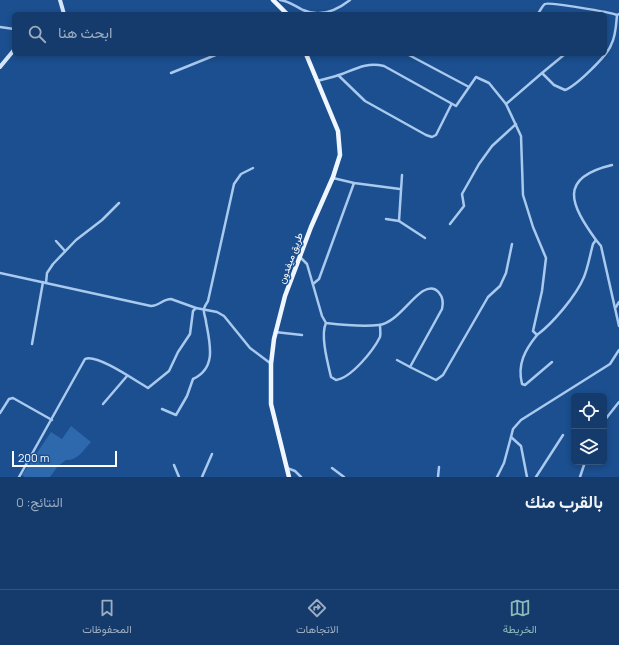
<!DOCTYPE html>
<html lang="ar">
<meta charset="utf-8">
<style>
:root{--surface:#143b6b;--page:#214673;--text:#f1f3f6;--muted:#9dadc1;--line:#33557e;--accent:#8bbbb9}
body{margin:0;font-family:Manrope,Vazirmatn,sans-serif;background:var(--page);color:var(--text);direction:rtl}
.controls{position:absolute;right:12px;bottom:12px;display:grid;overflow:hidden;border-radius:6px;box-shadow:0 2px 6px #0003}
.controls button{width:36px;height:36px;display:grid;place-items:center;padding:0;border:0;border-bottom:1px solid var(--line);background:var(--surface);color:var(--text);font:20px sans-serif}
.scale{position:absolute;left:12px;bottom:10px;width:105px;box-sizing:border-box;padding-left:4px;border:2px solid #fff;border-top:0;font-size:11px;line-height:14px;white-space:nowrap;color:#fff;-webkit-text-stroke:3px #1b4f8f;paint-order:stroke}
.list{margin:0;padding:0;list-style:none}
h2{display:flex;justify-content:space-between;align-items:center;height:52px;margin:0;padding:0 16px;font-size:17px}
h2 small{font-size:13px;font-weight:400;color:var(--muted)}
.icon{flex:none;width:22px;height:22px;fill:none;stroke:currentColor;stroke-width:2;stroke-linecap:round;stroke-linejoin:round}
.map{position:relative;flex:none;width:619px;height:477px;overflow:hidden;direction:ltr}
.search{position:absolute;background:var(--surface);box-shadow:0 2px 6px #0003;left:12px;right:12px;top:12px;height:44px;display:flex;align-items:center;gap:10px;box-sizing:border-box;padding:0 14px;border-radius:6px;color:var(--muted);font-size:15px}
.sheet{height:112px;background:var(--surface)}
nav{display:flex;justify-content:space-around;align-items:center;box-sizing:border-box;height:56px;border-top:1px solid var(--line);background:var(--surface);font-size:11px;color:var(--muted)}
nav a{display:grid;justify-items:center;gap:2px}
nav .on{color:var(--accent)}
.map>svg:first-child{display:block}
.green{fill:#2e69ad}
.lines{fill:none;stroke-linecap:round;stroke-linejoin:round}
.street{stroke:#a9c9ee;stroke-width:2.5}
.secondary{stroke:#d6e6fa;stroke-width:4}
.primary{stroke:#f0f6ff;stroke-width:4.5}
.labels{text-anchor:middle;stroke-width:3;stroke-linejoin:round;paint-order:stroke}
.street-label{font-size:10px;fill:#fff;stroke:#1b4f8f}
</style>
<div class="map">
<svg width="619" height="477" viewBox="0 0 619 477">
<rect width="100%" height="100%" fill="#1b4f8f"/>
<path class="green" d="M71,426L91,442C83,450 78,461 66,460L58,466L50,477H25L22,475L51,432L62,439Z"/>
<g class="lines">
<g class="street">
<path d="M280,0C289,1 295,6 303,10C320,18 336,11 350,0"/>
<path d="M538,14C540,11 542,6 545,4C549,2 610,12 617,15"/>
<path d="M0,27L14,29"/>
<path d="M407,54L469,87"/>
<path d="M565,54L542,73L554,85L565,90C576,86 607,56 611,45C616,36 616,25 617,15L619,14"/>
<path d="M171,73L218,54"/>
<path d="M338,75L365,101L426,135L432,137L436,135L451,105"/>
<path d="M317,81C325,79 334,77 342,74C357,68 368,62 384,66L456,106L476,77L489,83L506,104L521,136L523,195L533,227L546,258L542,291L533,331L537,335C553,323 576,296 584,277C588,267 590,255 593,244L596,240L601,246L619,326"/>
<path d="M506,104L542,73"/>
<path d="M402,175L399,221L425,238"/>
<path d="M333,178L354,183L400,189"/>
<path d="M386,219L399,221"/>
<path d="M450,224L464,206L462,194L479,164L492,146L516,124"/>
<path d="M596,240C571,205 557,178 612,165"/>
<path d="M56,241L65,251"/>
<path d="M300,257L307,264L322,316L326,323C343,325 363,327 379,325C396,323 410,299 423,291C437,283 445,297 442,309L410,367L397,360"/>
<path d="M0,273L151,306C159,306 163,299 171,299L196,308L217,312L224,316L250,348L270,363"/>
<path d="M46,283L47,273L53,264L76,240L102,220L119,203"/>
<path d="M313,284L319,279L354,183"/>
<path d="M616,307L619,302"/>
<path d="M326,323C320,335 328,364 331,377L336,380C351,378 373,351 380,337C381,333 380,329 380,325"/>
<path d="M275,332L302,335"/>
<path d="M537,335C525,350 517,364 522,384L525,385L552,362"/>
<path d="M32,344L43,282"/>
<path d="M410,367L436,380L443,375L488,297L500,286L506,273L512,244"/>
<path d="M103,404L127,376"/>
<path d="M162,409L176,415L187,396L193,379C217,368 210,344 206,322C206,318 203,313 204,309C204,307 207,303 208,301L234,184L241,174L253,168"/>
<path d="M0,413L9,399L13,398L52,420"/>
<path d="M604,421L619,402"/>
<path d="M174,465L179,477"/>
<path d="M287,468L295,471L301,477"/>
<path d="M332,468L344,477"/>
<path d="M19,477L85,359C96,353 136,381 148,388L169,371L178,352L190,334L193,311L196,308"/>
<path d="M202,477L212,454"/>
<path d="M438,477L439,467"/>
<path d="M497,477L504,463L511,437"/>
<path d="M527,477L521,446L511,437L513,429L521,420L610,364L619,350"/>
<path d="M536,477L563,435"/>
<path d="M580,477L585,462"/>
</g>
<g class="secondary">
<path d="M60,0L64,14"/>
<path d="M0,67L14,50"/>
</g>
<g class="primary">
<path d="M273,0L287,14"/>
<path d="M289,477L271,404V364L274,339L285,296L311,227L333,177L340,155L338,131L306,54"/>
</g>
</g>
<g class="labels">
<g class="street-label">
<text transform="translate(290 258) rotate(-70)" y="4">طريق ميفدون</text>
</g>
</g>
</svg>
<div class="controls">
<button><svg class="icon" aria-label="locate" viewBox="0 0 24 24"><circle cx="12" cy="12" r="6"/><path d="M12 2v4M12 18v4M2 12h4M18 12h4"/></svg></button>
<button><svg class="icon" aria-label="layers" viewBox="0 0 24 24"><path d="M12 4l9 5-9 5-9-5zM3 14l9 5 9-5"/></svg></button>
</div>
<div class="scale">200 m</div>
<div class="search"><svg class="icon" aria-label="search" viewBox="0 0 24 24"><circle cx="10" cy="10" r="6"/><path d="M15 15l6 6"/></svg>ابحث هنا</div>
</div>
<section class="sheet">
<h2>بالقرب منك<small>النتائج: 0</small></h2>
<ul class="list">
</ul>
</section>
<nav>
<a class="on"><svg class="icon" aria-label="map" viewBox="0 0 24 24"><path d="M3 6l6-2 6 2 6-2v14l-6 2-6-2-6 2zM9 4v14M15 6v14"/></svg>الخريطة</a>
<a><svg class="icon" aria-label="directions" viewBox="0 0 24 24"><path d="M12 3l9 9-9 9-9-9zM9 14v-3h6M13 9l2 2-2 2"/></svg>الاتجاهات</a>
<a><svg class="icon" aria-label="saved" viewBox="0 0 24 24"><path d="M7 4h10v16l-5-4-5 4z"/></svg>المحفوظات</a>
</nav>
